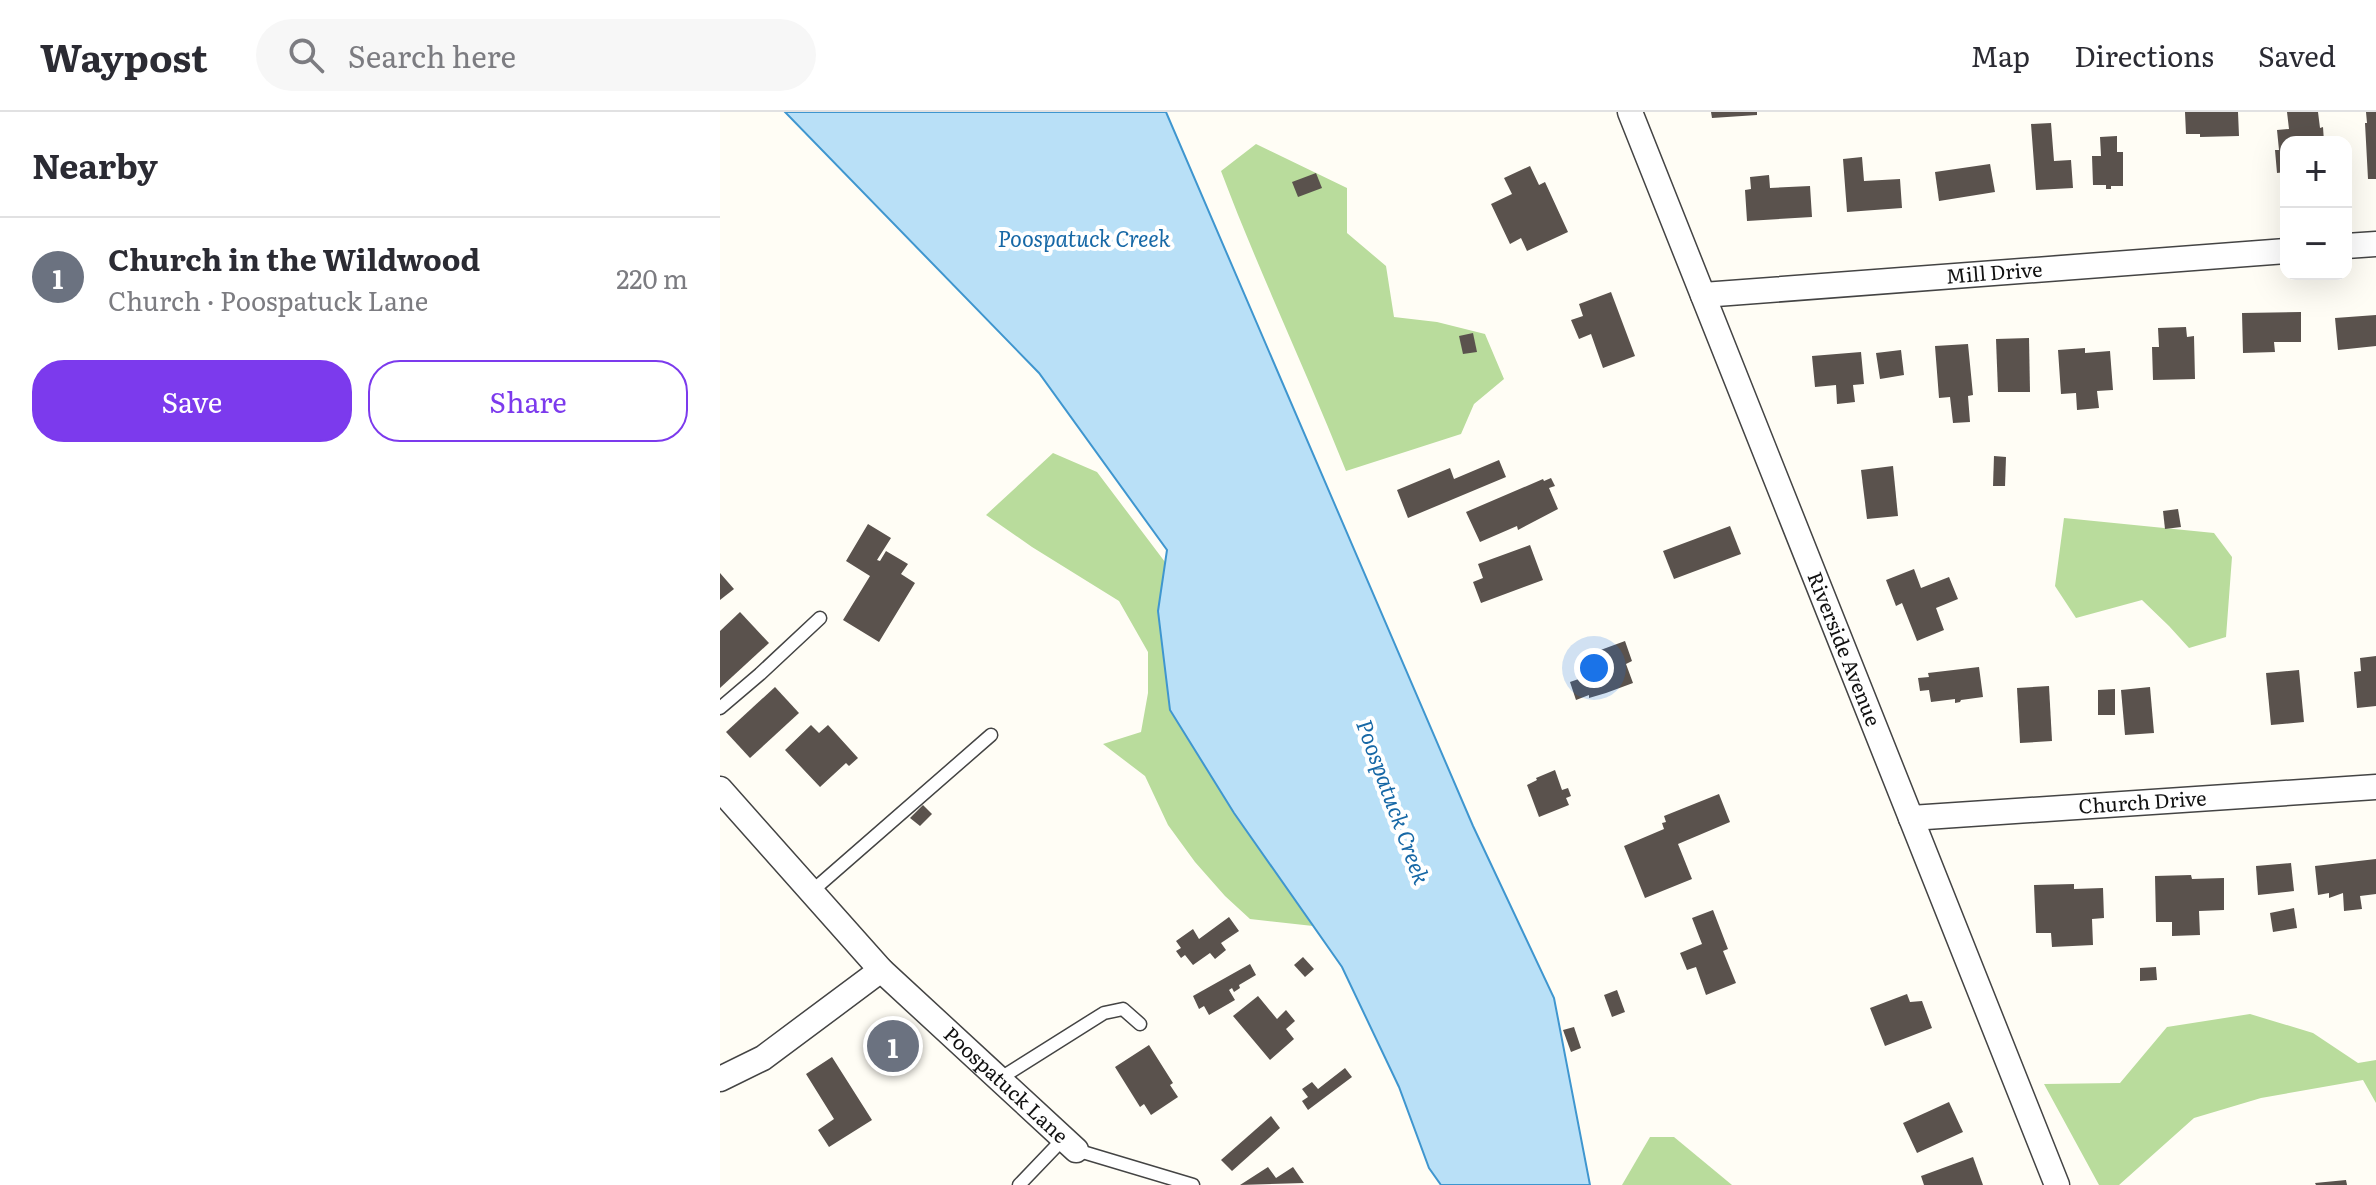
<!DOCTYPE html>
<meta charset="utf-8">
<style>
:root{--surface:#fff;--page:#f7f7f7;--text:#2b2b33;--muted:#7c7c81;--line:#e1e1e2;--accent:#7c3aed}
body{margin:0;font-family:Literata,serif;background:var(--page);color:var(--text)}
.controls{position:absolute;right:24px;top:24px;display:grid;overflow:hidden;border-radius:16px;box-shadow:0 8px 32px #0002}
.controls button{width:72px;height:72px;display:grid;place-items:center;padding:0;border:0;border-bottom:2px solid var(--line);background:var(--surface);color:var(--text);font:40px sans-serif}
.you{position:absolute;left:874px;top:556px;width:28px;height:28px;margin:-20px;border:6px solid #fff;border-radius:50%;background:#1a73e8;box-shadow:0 0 0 12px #1a73e833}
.badge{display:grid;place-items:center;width:52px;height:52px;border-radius:50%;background:var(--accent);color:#fff;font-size:26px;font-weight:700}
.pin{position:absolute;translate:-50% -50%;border:4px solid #fff;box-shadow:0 2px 8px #0006}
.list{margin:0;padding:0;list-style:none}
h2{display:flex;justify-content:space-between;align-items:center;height:104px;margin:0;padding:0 32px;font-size:34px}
h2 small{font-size:26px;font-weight:400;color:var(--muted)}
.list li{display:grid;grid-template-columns:52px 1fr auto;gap:24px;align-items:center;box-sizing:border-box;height:120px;padding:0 32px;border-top:2px solid var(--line)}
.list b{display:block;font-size:30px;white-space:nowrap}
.list p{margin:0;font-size:26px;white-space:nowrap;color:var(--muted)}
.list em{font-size:26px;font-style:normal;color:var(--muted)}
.actions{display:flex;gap:16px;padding:24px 32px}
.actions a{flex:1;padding:18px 0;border:2px solid var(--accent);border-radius:32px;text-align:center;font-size:28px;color:var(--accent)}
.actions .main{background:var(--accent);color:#fff}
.icon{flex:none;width:44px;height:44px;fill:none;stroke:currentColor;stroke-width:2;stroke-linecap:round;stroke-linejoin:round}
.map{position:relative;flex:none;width:1656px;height:1073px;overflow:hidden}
header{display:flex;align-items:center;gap:48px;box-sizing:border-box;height:112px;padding:0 40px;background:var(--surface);border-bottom:2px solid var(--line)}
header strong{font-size:38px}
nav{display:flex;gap:44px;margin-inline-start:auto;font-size:28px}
.search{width:560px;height:72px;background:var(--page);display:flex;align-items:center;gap:20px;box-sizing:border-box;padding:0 28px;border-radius:44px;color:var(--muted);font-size:30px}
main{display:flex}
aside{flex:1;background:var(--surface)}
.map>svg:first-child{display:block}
.forest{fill:#b9dc9c}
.water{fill:#b9e0f7;stroke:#3f96cf;stroke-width:2}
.building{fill:#5a524d}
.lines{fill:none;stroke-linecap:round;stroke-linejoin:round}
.service-casing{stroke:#444;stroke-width:15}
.minor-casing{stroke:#444;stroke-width:27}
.service{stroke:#fff;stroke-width:12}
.minor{stroke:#fff;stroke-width:24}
.labels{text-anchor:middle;stroke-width:8;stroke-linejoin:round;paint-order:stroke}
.street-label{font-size:20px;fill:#111;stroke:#fff}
.water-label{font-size:22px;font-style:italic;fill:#1768a6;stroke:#fff}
</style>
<header>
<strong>Waypost</strong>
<div class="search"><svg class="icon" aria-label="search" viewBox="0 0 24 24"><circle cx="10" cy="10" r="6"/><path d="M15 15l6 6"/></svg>Search here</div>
<nav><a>Map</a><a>Directions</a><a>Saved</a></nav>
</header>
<main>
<aside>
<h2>Nearby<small></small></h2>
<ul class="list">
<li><span class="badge" style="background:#6b7280">1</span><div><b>Church in the Wildwood</b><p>Church · Poospatuck Lane</p></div><em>220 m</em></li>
</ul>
<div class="actions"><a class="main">Save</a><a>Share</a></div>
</aside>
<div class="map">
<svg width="1656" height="1073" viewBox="0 0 1656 1073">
<rect width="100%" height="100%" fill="#fffdf5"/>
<g class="forest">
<path d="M536,32L627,76V121L666,154L674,205L717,210L765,222L784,267L754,292L741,322L626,359C586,258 539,160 501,59Z"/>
<path d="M333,341L377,360L445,450L438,499L450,598L514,701L593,814L530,807L505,784L475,750L448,713L425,664L383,632L421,620L428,581V540L399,489L312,435L266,403Z"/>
<path d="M1344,406L1494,421L1512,445L1506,525L1469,536L1449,514L1422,488L1356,506L1335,474Z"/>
<path d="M1530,902L1593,921L1638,951L1656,948V991L1643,968L1541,986L1474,1006L1399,1073H1379L1324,972L1400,971L1447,915Z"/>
<path d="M930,1025H954L1012,1073H902Z"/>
</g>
<path class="water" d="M65,0H446L753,714L834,886L870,1073H721L709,1056L679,975L622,855L514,701L450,598L438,499L447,438L319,261Z"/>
<g class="building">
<path d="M991,0H1037V3L992,6Z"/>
<path d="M1465,0H1518L1519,24L1480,25V22H1466Z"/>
<path d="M1567,0H1598L1600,16L1603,15L1604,30H1566V60L1557,61L1555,38H1559L1557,18L1569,17Z"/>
<path d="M1646,0H1656V67H1648L1645,11H1647Z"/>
<path d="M1331,11L1334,49L1351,48L1353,76L1316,78L1311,12Z"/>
<path d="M1397,24V40H1403V74H1391V77H1386V73H1373L1372,44H1381L1380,25Z"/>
<path d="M1142,45L1144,69L1180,67L1182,96L1127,100L1123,47Z"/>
<path d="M1270,52L1275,80L1219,89L1215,60Z"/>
<path d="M810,54L819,73L825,70L848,120L807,139L801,126L790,132L771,92L792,82L784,66Z"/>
<path d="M596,61L602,76L578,85L572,70Z"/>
<path d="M1049,63L1050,76L1090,74L1092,105L1027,109L1025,78L1031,77L1030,65Z"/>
<path d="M891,180L915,244L883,256L871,222L859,227L851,208L863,204L859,192Z"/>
<path d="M1581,200V230H1554L1555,240L1523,241L1522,201Z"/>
<path d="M1656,203V234L1618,238L1615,206Z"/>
<path d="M1466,215L1467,225L1474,224L1475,267L1433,268L1432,235H1439L1438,216Z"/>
<path d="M753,221L757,240L743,242L739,224Z"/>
<path d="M1309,226L1310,280H1278L1276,227Z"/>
<path d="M1248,232L1253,283L1248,284L1250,310L1233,311L1230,285L1219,286L1215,234Z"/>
<path d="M1365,236V241L1390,239L1393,278L1377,279L1379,296L1357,298L1356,281L1341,282L1338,238Z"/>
<path d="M1181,238L1184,263L1160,267L1156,241Z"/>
<path d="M1141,240L1144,272L1133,273L1135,290L1117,292L1116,273L1095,275L1092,244Z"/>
<path d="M1274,344L1286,345L1285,374H1273Z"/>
<path d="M779,348L786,365L688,406L677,378L730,356L734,367Z"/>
<path d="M1173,354L1178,404L1147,407L1141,358Z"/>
<path d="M831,366L835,374L829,376L838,397L798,418L797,414L760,430L746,400L823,367L824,369Z"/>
<path d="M1458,397L1461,415L1445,417L1443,399Z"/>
<path d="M148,412L171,426L157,448L160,449L166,439L188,452L181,462L195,471L159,530L123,508L150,464L126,449Z"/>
<path d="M1010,414L1021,442L954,467L943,439Z"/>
<path d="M810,433L823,468L761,491L753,470L763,466L758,452Z"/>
<path d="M1194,457L1201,476L1229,465L1238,487L1216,496L1224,518L1197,529L1182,491L1176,494L1166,468Z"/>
<path d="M0,461L14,477L0,488Z"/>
<path d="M20,500L49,531L0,576V519Z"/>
<path d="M905,529L912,549L906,552L913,571L886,581L869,586V583L856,588L850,570L873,562L867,543Z"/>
<path d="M1656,544V594L1637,596L1634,560L1641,559L1640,546Z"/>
<path d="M1259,555L1263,585L1241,588L1240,590L1235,591V587L1211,590L1209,578L1200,579L1198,566L1209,565L1208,561Z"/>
<path d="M1579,558L1584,610L1551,613L1546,561Z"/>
<path d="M1329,574L1332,629L1300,631L1297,576Z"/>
<path d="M55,575L79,601L30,646L6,620Z"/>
<path d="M1430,575L1434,621L1405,623L1401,578Z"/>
<path d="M1395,577V603H1378V578Z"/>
<path d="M91,613L99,621L108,613L138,646L129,654L126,651L100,675L65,638Z"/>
<path d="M835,658L842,678L848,676L851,684L846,686L849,693L819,705L807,673L817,668L816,666Z"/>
<path d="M999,682L1010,710L958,732L972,767L925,786L904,734L944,717L942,711L946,710L944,704Z"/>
<path d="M203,693L212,702L200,714L190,706Z"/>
<path d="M1656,747V782L1640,784L1642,797L1624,799L1623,781L1609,786V781L1598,783L1595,754Z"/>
<path d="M1571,751L1574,779L1538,783L1536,754Z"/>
<path d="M1471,763L1472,767L1504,766V798L1479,799L1480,823L1452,824V810H1436L1435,764Z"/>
<path d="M1354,772V777L1383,776L1384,806L1372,807L1373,833L1332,835L1331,821H1316L1314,773Z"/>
<path d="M1574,796L1577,816L1553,820L1550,801Z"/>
<path d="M993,798L1008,837L1003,839L1016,871L986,883L976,855L967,858L960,841L982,832L972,806Z"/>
<path d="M509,805L519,819L501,831L506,838L495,847L490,841L473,853L465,843L461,846L456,839L461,836L456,829L473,817L479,827Z"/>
<path d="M583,845L594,857L585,865L574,853Z"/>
<path d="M530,852L536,863L519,873L520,876L514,880L512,876L509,878L515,888L489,903L484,894L479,897L473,884Z"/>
<path d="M1436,855L1437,868L1420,869V856Z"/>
<path d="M897,878L905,900L892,905L884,883Z"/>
<path d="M1187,882L1190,890L1202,889L1212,916L1165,934L1150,896Z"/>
<path d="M538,884L557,907L566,898L575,909L566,917L574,927L550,948L513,904Z"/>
<path d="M180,915L193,932L167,953L154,936Z"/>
<path d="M854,915L861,936L851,940L843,918Z"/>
<path d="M429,933L453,971L450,973L458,985L431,1003L424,992L420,995L395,955Z"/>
<path d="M112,945L152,1008L109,1035L98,1018L114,1007L86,962Z"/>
<path d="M625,956L632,965L588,998L582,989L588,985L582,977L592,970L598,977Z"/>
<path d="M1229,990L1243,1020L1197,1041L1183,1011Z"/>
<path d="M551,1004L560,1016L512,1059L501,1048Z"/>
<path d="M1253,1045L1263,1073H1204L1201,1064Z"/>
<path d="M548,1055L556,1066L573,1055L584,1071L520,1073Z"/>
<path d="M1626,1068L1627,1073H1596L1595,1071Z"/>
</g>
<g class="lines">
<g class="service-casing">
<g id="service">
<path d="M0,596L40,562L100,506"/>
<path d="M91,780L271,623"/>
<path d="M279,967L384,901L403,897L420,912"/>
<path d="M356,1038L473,1073"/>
<path d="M299,1073L344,1026"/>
</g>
</g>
<g class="minor-casing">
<g id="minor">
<path id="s1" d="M910,0L1337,1073"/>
<path d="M1626,134L1656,132"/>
<path id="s2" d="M983,183L1566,139"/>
<path id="s3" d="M0,677L161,858L356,1038"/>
<path id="s4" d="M1191,706L1656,675"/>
<path d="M0,967L43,946L161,858"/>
</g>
</g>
<use href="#service" class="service"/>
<use href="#minor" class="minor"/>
</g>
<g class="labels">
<g class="street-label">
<text dy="7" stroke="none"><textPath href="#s2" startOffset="292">Mill Drive</textPath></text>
<text dy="7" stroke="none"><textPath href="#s1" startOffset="578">Riverside Avenue</textPath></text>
<text dy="7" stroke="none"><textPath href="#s4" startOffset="232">Church Drive</textPath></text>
<text dy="7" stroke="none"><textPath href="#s3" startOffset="412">Poospatuck Lane</textPath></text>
</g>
<g class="water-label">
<text x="364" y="135">Poospatuck Creek</text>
<text transform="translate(673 690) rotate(70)" y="8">Poospatuck Creek</text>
</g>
</g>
</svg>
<div class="controls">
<button>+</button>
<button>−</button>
</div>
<div class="you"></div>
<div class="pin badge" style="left:173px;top:934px;background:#6b7280">1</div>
</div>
</main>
